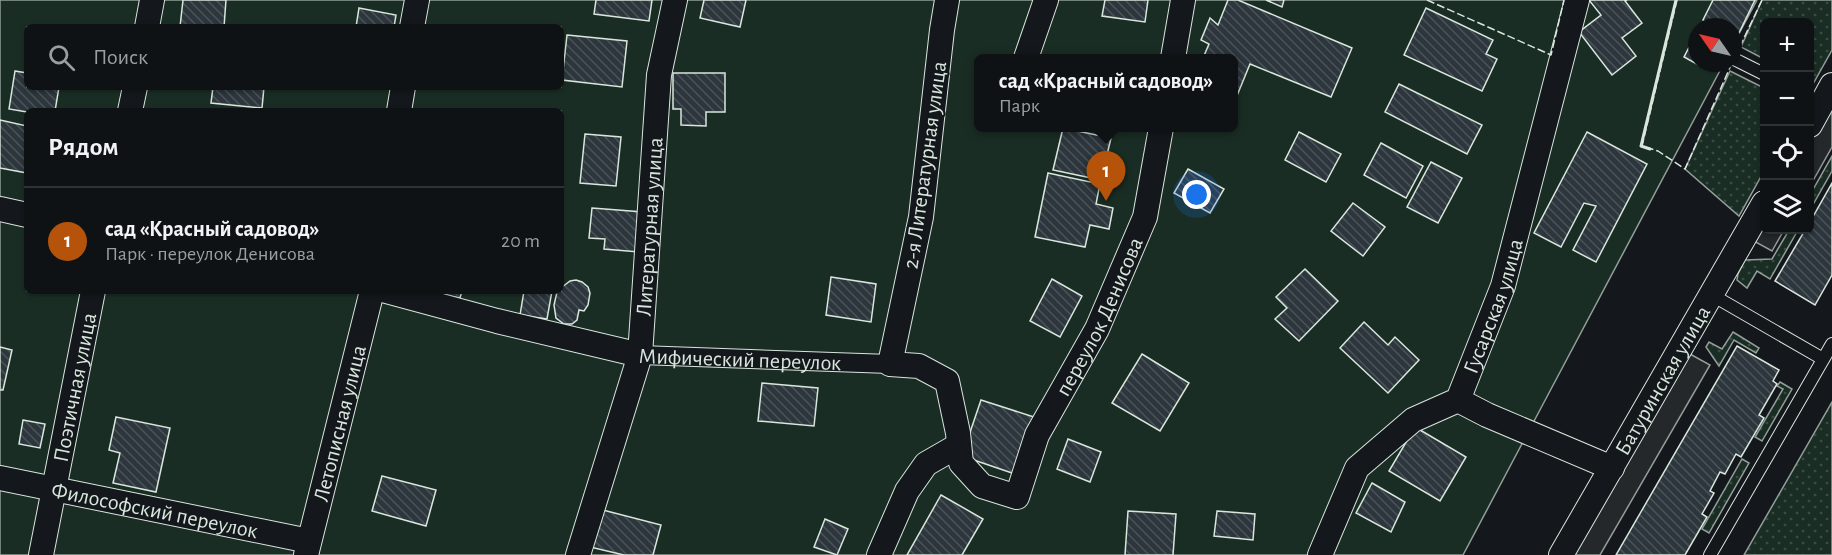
<!DOCTYPE html>
<html lang="ru">
<meta charset="utf-8">
<style>
:root{--surface:#0f1215;--page:#1d2022;--text:#f1f3f6;--muted:#9b9ea0;--line:#2f3234;--accent:#b45309}
body{margin:0;font-family:"Alegreya Sans",sans-serif;background:var(--page);color:var(--text)}
.controls{position:absolute;right:18px;top:18px;display:grid;overflow:hidden;border-radius:9px;box-shadow:0 2px 4px #0004}
.controls button{width:54px;height:54px;display:grid;place-items:center;padding:0;border:0;border-bottom:2px solid var(--line);background:var(--surface);color:var(--text);font:30px sans-serif}
.compass{position:absolute;left:1688px;top:18px;width:54px;height:54px;border-radius:50%;background:var(--surface);box-shadow:0 2px 4px #0004;rotate:304deg}
.you{position:absolute;left:1197px;top:195px;width:21px;height:21px;margin:-15px;border:4px solid #fff;border-radius:50%;background:#1a73e8;box-shadow:0 0 0 9px #1a73e833}
.badge{display:grid;place-items:center;width:39px;height:39px;border-radius:50%;background:var(--accent);color:#fff;font-size:20px;font-weight:700}
.pin{position:absolute;translate:-50% -50px;filter:drop-shadow(0 2px 3px #0008)}
.pin::after{content:'';position:absolute;top:32px;width:21px;height:18px;background:inherit;clip-path:polygon(0 0,100% 0,50% 100%)}
.popup{position:absolute;left:974px;top:54px;width:264px;height:78px;box-sizing:border-box;display:grid;place-content:center;border-radius:9px;background:var(--surface);filter:drop-shadow(0 2px 4px #0005);font-size:20px;white-space:nowrap;color:var(--muted)}
.popup b{font-size:22px;color:var(--text)}
.popup::after{content:'';position:absolute;left:50%;top:100%;margin-left:-12px;border:12px solid transparent;border-top-color:var(--surface)}
.list{margin:0;padding:0;list-style:none}
h2{display:flex;justify-content:space-between;align-items:center;height:78px;margin:0;padding:0 24px;font-size:26px}
h2 small{font-size:20px;font-weight:400;color:var(--muted)}
.list li{display:grid;grid-template-columns:39px 1fr auto;gap:18px;align-items:center;box-sizing:border-box;height:108px;padding:0 24px;border-top:2px solid var(--line)}
.list b{display:block;font-size:22px;white-space:nowrap}
.list p{margin:0;font-size:20px;white-space:nowrap;color:var(--muted)}
.list em{font-size:20px;font-style:normal;color:var(--muted)}
.icon{flex:none;width:33px;height:33px;fill:none;stroke:currentColor;stroke-width:2;stroke-linecap:round;stroke-linejoin:round}
.map{position:relative;flex:none;width:1832px;height:555px;overflow:hidden}
.search{position:absolute;background:var(--surface);box-shadow:0 2px 4px #0004;left:24px;top:24px;width:540px;height:66px;display:flex;align-items:center;gap:15px;box-sizing:border-box;padding:0 21px;border-radius:9px;color:var(--muted);font-size:22px}
.panel{position:absolute;background:var(--surface);box-shadow:0 2px 4px #0004;left:24px;top:108px;width:540px;height:186px;border-radius:9px}
.map>svg:first-child{display:block}
.grass{fill:url(#grass-dots);stroke:#939e99;stroke-width:1.5}
.garden{fill:#1a2d24;stroke:#939e99;stroke-width:1.5;fill-rule:evenodd}
.parking{fill:#24282b;stroke:#939e99;stroke-width:1.5}
.building{fill:url(#building-back-hatch);stroke:#d8e6dc;stroke-width:1.5}
.lines{fill:none;stroke-linecap:round;stroke-linejoin:round}
.service-casing{stroke:#d8e6dc;stroke-width:14}
.pedestrian-casing{stroke:#d8e6dc;stroke-width:20}
.minor-casing{stroke:#d8e6dc;stroke-width:26}
.service{stroke:#14181c;stroke-width:12}
.pedestrian{stroke:#14181c;stroke-width:18}
.minor{stroke:#14181c;stroke-width:24}
.fence{stroke:#d8e6dc;stroke-width:1.5;stroke-dasharray:8 3;stroke-linecap:butt}
.wall{stroke:#d8e6dc;stroke-width:3}
.labels{text-anchor:middle;stroke-width:4.5;stroke-linejoin:round;paint-order:stroke}
.street-label{font-size:22px;fill:#d8e6dc;stroke:#14181c}
</style>
<div class="map">
<svg width="1832" height="555" viewBox="0 0 1832 555">
<defs>
<pattern id="grass-dots" width="8" height="8" patternUnits="userSpaceOnUse" patternTransform="scale(1.5)"><rect width="8" height="8" fill="#1a2d24"/><path d="M2 2h.1M6 6h.1" fill="none" stroke="#3b4b43" stroke-width="1.8" stroke-linecap="round"/></pattern>
<pattern id="building-back-hatch" width="6" height="6" patternUnits="userSpaceOnUse" patternTransform="scale(1.5)"><rect width="6" height="6" fill="#2c363c"/><path d="M-1 5l2 2M0 0l6 6M5-1l2 2" fill="none" stroke="#4a5358"/></pattern>
</defs>
<rect width="100%" height="100%" fill="#14181c"/>
<g class="grass">
<path d="M1762,0H1832V50L1813,84L1810,82V22H1764V59L1741,47Z"/>
<path d="M1730,71L1764,88V171L1739,216L1685,169Z"/>
<path d="M1832,156V171L1810,210V195Z"/>
<path d="M1789,230H1798L1770,279L1757,271L1747,288L1737,280L1738,274L1745,260L1772,259Z"/>
<path d="M1733,332L1759,348L1756,353L1734,340L1719,366L1706,347L1709,342L1722,349Z"/>
<path d="M1780,382L1792,389L1762,441L1755,437L1783,389L1777,386Z"/>
<path d="M1832,402V555H1744Z"/>
<path d="M1742,459L1749,463L1709,533L1702,529Z"/>
</g>
<path class="garden" d="M0,0H1757L1733,45V27H1697V63H1724L1463,555H0ZM27,27H561V87H27ZM978,58H1234V128H978ZM27,111H561V291H27Z"/>
<g class="parking">
<path d="M1832,101V147L1810,186V140Z"/>
<path d="M1764,218V230H1784L1772,251L1752,240Z"/>
<path d="M1690,354L1710,365L1600,555H1574Z"/>
</g>
<g class="building">
<path d="M183,0H226L224,27H180Z"/>
<path d="M596,0H652L649,21L594,14Z"/>
<path d="M704,0H746L740,27L700,18Z"/>
<path d="M1105,0H1148L1145,22L1102,16Z"/>
<path d="M1228,0H1238L1352,48L1331,97L1250,64L1234,103V58H1203L1209,44L1201,40L1210,18L1218,25Z"/>
<path d="M1266,0H1284L1282,7Z"/>
<path d="M1589,0H1627L1625,1L1642,23L1622,38L1636,56L1612,75L1579,32L1601,15Z"/>
<path d="M1713,0H1755L1737,37L1733,35V27H1717L1703,20Z"/>
<path d="M359,8L396,15L394,27H356Z"/>
<path d="M1426,8L1493,40L1486,54L1497,59L1482,91L1404,55Z"/>
<path d="M1696,34L1697,63H1707L1704,68L1684,57Z"/>
<path d="M567,35L627,41L622,87L562,80Z"/>
<path d="M15,71L27,73V87H59L55,111L27,112L9,109Z"/>
<path d="M673,73H725V112H706V126L681,125V109H673Z"/>
<path d="M1399,84L1482,125L1467,154L1385,112Z"/>
<path d="M213,87H264L262,108L211,103Z"/>
<path d="M0,120L27,126V173L0,168Z"/>
<path d="M1063,128L1111,138L1101,180L1053,170Z"/>
<path d="M1299,132L1341,154L1326,182L1285,160Z"/>
<path d="M1587,132L1647,164L1596,262L1573,250L1596,206L1584,203L1561,247L1534,233Z"/>
<path d="M585,134L621,137L616,186L580,183Z"/>
<path d="M1381,143L1423,166L1406,198L1364,175Z"/>
<path d="M1431,162L1462,178L1438,223L1407,207Z"/>
<path d="M1188,169L1224,189L1210,213L1174,193Z"/>
<path d="M1048,173L1100,184L1096,204L1113,208L1109,229L1090,225L1085,247L1035,237Z"/>
<path d="M1832,183V275L1815,305L1775,281L1805,230H1810V222Z"/>
<path d="M1353,203L1385,227L1363,256L1331,231Z"/>
<path d="M592,208L643,212L639,252L604,249L605,239L589,238Z"/>
<path d="M1305,269L1338,301L1299,341L1275,319L1287,308L1276,297Z"/>
<path d="M831,277L876,284L871,322L826,315Z"/>
<path d="M1052,279L1082,296L1060,337L1030,321Z"/>
<path d="M576,280L582,282L588,287L590,293L588,305L584,311L579,310L577,320L572,324H564L556,318L554,305L557,292L561,291V288L570,281Z"/>
<path d="M429,291H462L460,298L428,293Z"/>
<path d="M524,291H552L547,319L520,315Z"/>
<path d="M1364,322L1388,345L1395,337L1419,360L1388,393L1340,348Z"/>
<path d="M1737,346L1779,370L1773,381L1777,384L1759,415L1764,418L1741,457L1736,454L1725,474L1720,472L1710,491L1714,493L1702,514L1707,517L1685,555H1616Z"/>
<path d="M0,347L12,350L3,390H0Z"/>
<path d="M1142,354L1189,383L1160,431L1112,403Z"/>
<path d="M762,383L818,388L814,426L758,421Z"/>
<path d="M981,400L1034,417L1015,474L962,456Z"/>
<path d="M116,417L170,428L156,492L113,483L120,453L109,450Z"/>
<path d="M23,420L45,424L40,448L19,444Z"/>
<path d="M1415,427L1466,457L1440,501L1389,471Z"/>
<path d="M1068,439L1101,452L1090,482L1057,469Z"/>
<path d="M382,476L436,490L426,526L372,511Z"/>
<path d="M1372,483L1405,502L1391,532L1356,513Z"/>
<path d="M941,495L983,519L962,555H907Z"/>
<path d="M599,509L661,525L653,555H624L590,547Z"/>
<path d="M1128,511L1176,514L1173,555H1125Z"/>
<path d="M1217,511L1255,514L1253,540L1214,536Z"/>
<path d="M825,519L848,529L837,555L814,547Z"/>
</g>
<g class="lines">
<g class="service-casing">
<g id="service">
<path d="M1734,59L1764,74"/>
<path d="M1712,295L1823,359"/>
<path d="M1710,555L1832,344"/>
</g>
</g>
<g class="pedestrian-casing">
<g id="pedestrian">
<path id="s1" d="M640,355L890,364"/>
</g>
</g>
<g class="minor-casing">
<g id="minor">
<path id="s2" d="M947,0L942,30L921,217L890,364L919,366L947,381L958,433L961,463L982,486L1017,497L1037,435L1097,329L1145,217L1161,128"/>
<path d="M147,27L152,0"/>
<path d="M412,27L417,0"/>
<path d="M1026,58L1046,0"/>
<path d="M1173,58L1183,0"/>
<path d="M130,111L135,87"/>
<path d="M399,111L403,87"/>
<path d="M1810,125L1832,85"/>
<path d="M0,209L27,215"/>
<path d="M386,291L497,321L640,355"/>
<path d="M1458,400L1487,415L1612,468"/>
<path id="s3" d="M0,478L309,541"/>
<path id="s4" d="M41,555L93,291"/>
<path id="s5" d="M306,555L372,291"/>
<path id="s6" d="M578,555L640,355L659,75L675,0"/>
<path d="M879,555L907,491L926,464L959,445"/>
<path id="s7" d="M1320,555L1357,468L1413,420L1458,400L1503,286L1577,0"/>
<path id="s8" d="M1561,555L1764,203"/>
</g>
</g>
<use href="#service" class="service"/>
<use href="#pedestrian" class="pedestrian"/>
<use href="#minor" class="minor"/>
<g class="fence">
<path d="M1427,0L1551,55L1564,0"/>
<path d="M1677,0L1642,146L1658,151L1685,169L1732,63"/>
<path d="M1735,57L1762,0"/>
</g>
<path class="wall" d="M1650,149L1641,146L1676,0"/>
</g>
<g class="labels">
<g class="street-label">
<text transform="translate(924 165) rotate(-82)" y="8">2-я Литературная улица</text>
<text dy="8" stroke="none"><textPath href="#s6" startOffset="338">Литературная улица</textPath></text>
<text dy="8" stroke="none"><textPath href="#s7" startOffset="318">Гусарская улица</textPath></text>
<text dy="8" stroke="none"><textPath href="#s2" startOffset="780">переулок Денисова</textPath></text>
<text dy="8" stroke="none"><textPath href="#s1" startOffset="100">Мифический переулок</textPath></text>
<text dy="8" stroke="none"><textPath href="#s8" startOffset="202">Батуринская улица</textPath></text>
<text dy="8" stroke="none"><textPath href="#s4" startOffset="171">Поэтичная улица</textPath></text>
<text dy="8" stroke="none"><textPath href="#s5" startOffset="136">Летописная улица</textPath></text>
<text dy="8" stroke="none"><textPath href="#s3" startOffset="158">Философский переулок</textPath></text>
</g>
</g>
</svg>
<div class="controls">
<button>+</button>
<button>−</button>
<button><svg class="icon" aria-label="locate" viewBox="0 0 24 24"><circle cx="12" cy="12" r="6"/><path d="M12 2v4M12 18v4M2 12h4M18 12h4"/></svg></button>
<button><svg class="icon" aria-label="layers" viewBox="0 0 24 24"><path d="M12 4l9 5-9 5-9-5zM3 14l9 5 9-5"/></svg></button>
</div>
<svg class="compass" viewBox="-18 -18 36 36"><path d="M0-13l5 13h-10z" fill="#e53935"/><path d="M0 13l5-13h-10z" fill="#9b9ea0"/></svg>
<div class="you"></div>
<div class="pin badge" style="left:1106px;top:201px">1</div>
<div class="popup"><b>сад «Красный садовод»</b>Парк</div>
<div class="search"><svg class="icon" aria-label="search" viewBox="0 0 24 24"><circle cx="10" cy="10" r="6"/><path d="M15 15l6 6"/></svg>Поиск</div>
<section class="panel">
<h2>Рядом<small></small></h2>
<ul class="list">
<li><span class="badge">1</span><div><b>сад «Красный садовод»</b><p>Парк · переулок Денисова</p></div><em>20 m</em></li>
</ul>
</section>
</div>
